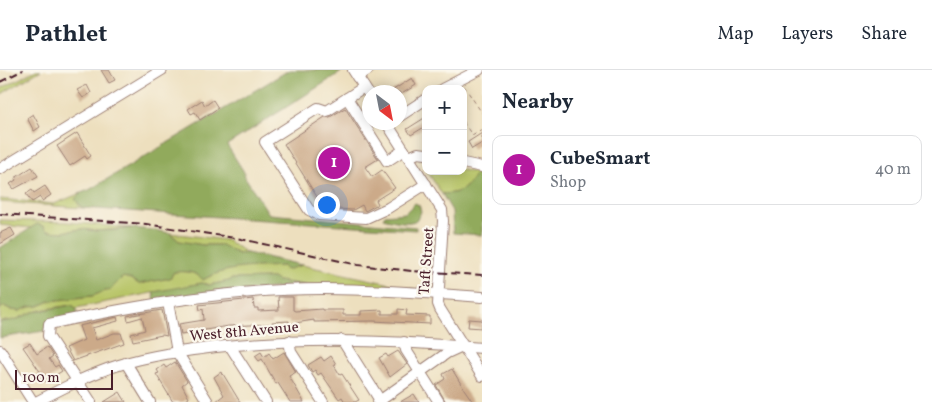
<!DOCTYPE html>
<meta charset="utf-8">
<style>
:root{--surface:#fff;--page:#f6f6f7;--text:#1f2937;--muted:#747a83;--line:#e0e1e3;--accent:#b5179e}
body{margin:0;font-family:Vollkorn,serif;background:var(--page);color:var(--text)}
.controls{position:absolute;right:15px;top:15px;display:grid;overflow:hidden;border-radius:10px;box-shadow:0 2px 12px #0003}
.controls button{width:45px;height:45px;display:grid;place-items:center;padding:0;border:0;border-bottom:1px solid var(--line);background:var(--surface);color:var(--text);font:25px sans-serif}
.compass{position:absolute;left:362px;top:15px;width:45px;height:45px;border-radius:50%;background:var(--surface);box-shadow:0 2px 12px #0003;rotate:148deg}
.scale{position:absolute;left:15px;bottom:12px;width:98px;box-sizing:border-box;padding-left:5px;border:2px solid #4a1f2b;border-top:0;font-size:14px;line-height:18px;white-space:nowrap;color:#4a1f2b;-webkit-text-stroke:4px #fbf7ec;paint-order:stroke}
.you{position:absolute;left:326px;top:134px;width:18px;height:18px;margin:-12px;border:4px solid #fff;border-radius:50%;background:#1a73e8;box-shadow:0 0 0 8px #1a73e833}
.badge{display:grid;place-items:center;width:32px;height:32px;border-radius:50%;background:var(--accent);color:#fff;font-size:16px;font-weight:700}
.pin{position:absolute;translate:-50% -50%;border:2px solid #fff;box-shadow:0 1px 5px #0006}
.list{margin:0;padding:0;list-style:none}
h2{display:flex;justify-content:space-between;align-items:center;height:65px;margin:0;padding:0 20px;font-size:21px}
h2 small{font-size:16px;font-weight:400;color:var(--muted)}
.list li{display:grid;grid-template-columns:32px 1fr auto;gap:15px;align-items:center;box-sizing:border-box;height:70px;margin:0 10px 10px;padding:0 10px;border:1px solid var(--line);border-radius:10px}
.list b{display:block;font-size:19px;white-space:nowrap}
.list p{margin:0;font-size:16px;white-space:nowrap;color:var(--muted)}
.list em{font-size:16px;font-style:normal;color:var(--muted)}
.map{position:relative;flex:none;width:482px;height:332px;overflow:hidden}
header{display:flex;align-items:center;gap:30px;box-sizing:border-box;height:70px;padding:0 25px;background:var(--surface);border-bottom:1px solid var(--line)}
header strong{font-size:24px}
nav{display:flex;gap:28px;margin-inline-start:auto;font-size:18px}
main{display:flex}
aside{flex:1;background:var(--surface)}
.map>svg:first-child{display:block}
.green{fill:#b7c466;stroke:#807248}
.forest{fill:#91aa5b;stroke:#6e6443}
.building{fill:#ccaa89}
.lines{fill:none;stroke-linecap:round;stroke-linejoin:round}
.minor-casing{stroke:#9c7f74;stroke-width:12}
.path{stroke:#9c7f74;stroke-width:1;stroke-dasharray:4 4;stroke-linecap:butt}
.minor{stroke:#fff;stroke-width:10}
.rail{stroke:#4a1f2b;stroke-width:2;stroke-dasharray:8 4;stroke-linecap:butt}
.labels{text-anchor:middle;stroke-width:4.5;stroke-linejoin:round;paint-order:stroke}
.street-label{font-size:15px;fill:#4a1f2b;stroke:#fbf7ec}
</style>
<header>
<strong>Pathlet</strong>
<nav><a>Map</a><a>Layers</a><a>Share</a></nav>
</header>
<main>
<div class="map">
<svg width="482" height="332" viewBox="0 0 482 332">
<rect width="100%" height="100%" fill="#fbf7ec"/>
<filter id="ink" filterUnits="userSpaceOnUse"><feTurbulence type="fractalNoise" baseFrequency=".02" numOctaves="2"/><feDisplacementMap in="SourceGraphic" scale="10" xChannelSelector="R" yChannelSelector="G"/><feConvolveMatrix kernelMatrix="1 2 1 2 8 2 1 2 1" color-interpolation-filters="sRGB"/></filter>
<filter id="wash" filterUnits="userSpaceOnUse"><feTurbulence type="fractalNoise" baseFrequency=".0096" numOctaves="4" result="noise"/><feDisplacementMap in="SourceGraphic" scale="20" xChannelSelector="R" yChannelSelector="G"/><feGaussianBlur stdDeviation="1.12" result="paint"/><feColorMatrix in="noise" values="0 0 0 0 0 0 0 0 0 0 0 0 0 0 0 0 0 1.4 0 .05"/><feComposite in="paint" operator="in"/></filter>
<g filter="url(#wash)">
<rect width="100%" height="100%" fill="#eddfbe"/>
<g class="green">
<path d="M36,0H41L0,25V19Z"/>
<path d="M463,100L476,103C466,120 461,123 442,124L427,101Z"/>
<path d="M81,123L78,134L82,138L0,132V129L54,134Z"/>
<path d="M0,150L68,152L132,158L96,161L82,159L62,162L47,161L38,154L32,158L0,155Z"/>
<path d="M170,163L226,170L247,183L238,184L221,175H203L179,171Z"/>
<path d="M302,195L418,220L304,215L278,211L273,208L232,209L229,211L209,215L202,213L76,238L72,235L46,239L33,242L15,250L0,252V239L4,236L12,240L20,241L29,237L39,236L50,231L92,226L111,219L123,207L131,209L139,214L170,208L174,202C185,201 196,201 203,210C227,195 266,194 294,197Z"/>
</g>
<g class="forest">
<path d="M289,0H342L340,3L227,75L244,102L245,107L269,144L416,157V160L82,138L75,129L81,123L89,120Z"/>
<path d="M476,103L482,105V165L453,163L452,141L442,124C461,123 466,120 476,103Z"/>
<path d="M415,133L419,135L421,141C420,144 419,147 417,149C412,156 390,150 383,148L385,145L405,143Z"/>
<path d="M37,154L43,156L47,161L62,162L82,159L96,161L117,160L132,158L153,160L170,163L179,171L203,175H221L238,184L247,183L302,195L286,200L283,196C255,198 228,195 203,210C196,201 185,201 174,202L170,208L139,214L131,209L123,207L111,219L92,226L50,231L39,236L29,237L20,241L12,240L4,236L0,239V178Z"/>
<path d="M273,208L278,211L305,215L155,230L153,222L202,213L209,215L229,211L232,209Z"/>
<path d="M72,235L76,238L78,246L44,261L0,268V252L15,250L33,242Z"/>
</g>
<g id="blocks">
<g class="building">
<path d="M101,0H109L115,10L109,13Z"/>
<path d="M412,8L416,15L400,25V22H390Z"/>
<path d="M87,15L91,23L83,28L77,20Z"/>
<path d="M202,30L205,36L213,30L218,38L200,50L195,42L191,44L188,39Z"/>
<path d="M345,38L378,89L365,97L372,107L382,100L395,118L376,130L378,134L365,141L362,135L353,140L324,138L284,74L325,47H330Z"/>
<path d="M33,44L40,57L34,61L27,48Z"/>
<path d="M426,47V56L411,65L407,59Z"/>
<path d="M77,63L91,86L87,89L85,86L70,96L57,76Z"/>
<path d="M482,63V73L472,79L468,72Z"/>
<path d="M32,97L38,106L14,119L10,114L16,110L15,108Z"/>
<path d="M45,116L51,125L42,131L40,127L32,132L26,124L32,120L34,123Z"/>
<path d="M11,158L15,165L0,174V163Z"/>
<path d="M278,227H293V240L295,241L322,239V240H343V245H361V241L382,240V244H398V239L407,240L406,245L430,246V254L373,251L314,252V250L289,254V251L272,252V254L229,256L181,264L179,254L204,250L203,239L200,240L199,235L253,229L254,238H258V241L279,240Z"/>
<path d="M162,240L167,266L162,265L133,271L131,264L145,260L142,247L128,251L127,246Z"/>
<path d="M117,247L118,251L92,258L96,270L114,263H121L124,273L73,291L66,278L84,270L79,256Z"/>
<path d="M469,249L482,250V258L468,257Z"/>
<path d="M30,273L37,284L47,277L53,286L49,289L55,297L58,295L62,301L45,312L42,308L40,309L37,305L41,303L23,277Z"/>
<path d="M398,281L407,294L390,307L379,288L386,284L388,287Z"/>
<path d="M261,282L264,287L269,283L273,289L284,282L296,302L289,306L304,332H290L278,313L276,314L262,289L259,291L255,286Z"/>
<path d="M331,286L336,294L334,295L340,305L342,304L359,330L355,332H345L342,327L339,329L321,303L318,305L315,300L312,302L308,295L321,287L324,291Z"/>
<path d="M175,292L187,311L182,315L189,328L183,332H173L156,304L159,303L157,300L164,295L166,298Z"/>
<path d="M452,299L464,319L473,332H446L436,315L445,309L443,304Z"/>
<path d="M221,302L222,305L223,304L240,332H215L224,325L214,307Z"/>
<path d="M120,322L126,332H104Z"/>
<path d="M414,324L419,332H400Z"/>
</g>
</g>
</g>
<g filter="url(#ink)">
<use href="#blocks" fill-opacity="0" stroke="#9c7f74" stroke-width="1"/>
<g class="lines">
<g class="minor-casing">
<g id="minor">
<path d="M353,0L370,26"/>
<path d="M357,7L368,0"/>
<path d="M364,17L327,41L318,38L265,72L309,140L319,145L366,148L388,138L426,114"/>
<path d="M442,19L479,0"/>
<path d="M347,28L387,91L404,80"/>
<path d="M400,46L426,29"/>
<path d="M386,52L442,140L443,151L438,234L440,239L482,306"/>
<path d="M409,87L418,83L426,84"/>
<path d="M463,93L482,97"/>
<path d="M0,99L162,0"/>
<path d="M168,232L177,282L208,332"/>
<path d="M342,270L381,332"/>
<path d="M289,271L291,282L323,332"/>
<path d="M404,272L406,280L439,332"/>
<path d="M230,276L266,332"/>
<path d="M0,280L33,332"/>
<path d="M126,293L150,332"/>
<path d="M36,332C63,318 90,304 119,295C151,285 184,281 216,277C305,267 393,270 482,278"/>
<path d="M91,332L48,266L49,254C138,235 231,219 323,219C376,219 429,223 482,227"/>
<path d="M378,332L447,283L460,277"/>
</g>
</g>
<g class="path">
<path d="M464,16L482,43"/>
<path d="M463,52L472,65L482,59"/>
</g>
<use href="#minor" class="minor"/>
<g class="rail">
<path d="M0,12L23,0"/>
<path d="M0,144L146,154L241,169L358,195L412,201L482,205"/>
</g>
</g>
</g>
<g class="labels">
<g class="street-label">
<text transform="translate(426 191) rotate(-86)" y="5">Taft Street</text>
<text transform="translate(244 261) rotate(-5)" y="5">West 8th Avenue</text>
</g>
</g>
</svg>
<div class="controls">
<button>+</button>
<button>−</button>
</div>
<svg class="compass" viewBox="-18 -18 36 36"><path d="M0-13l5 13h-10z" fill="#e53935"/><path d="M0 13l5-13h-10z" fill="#747a83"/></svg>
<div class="scale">100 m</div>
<div class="you"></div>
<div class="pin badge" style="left:334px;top:93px">1</div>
</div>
<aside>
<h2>Nearby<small></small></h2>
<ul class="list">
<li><span class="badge">1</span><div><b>CubeSmart</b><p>Shop</p></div><em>40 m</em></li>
</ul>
</aside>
</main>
